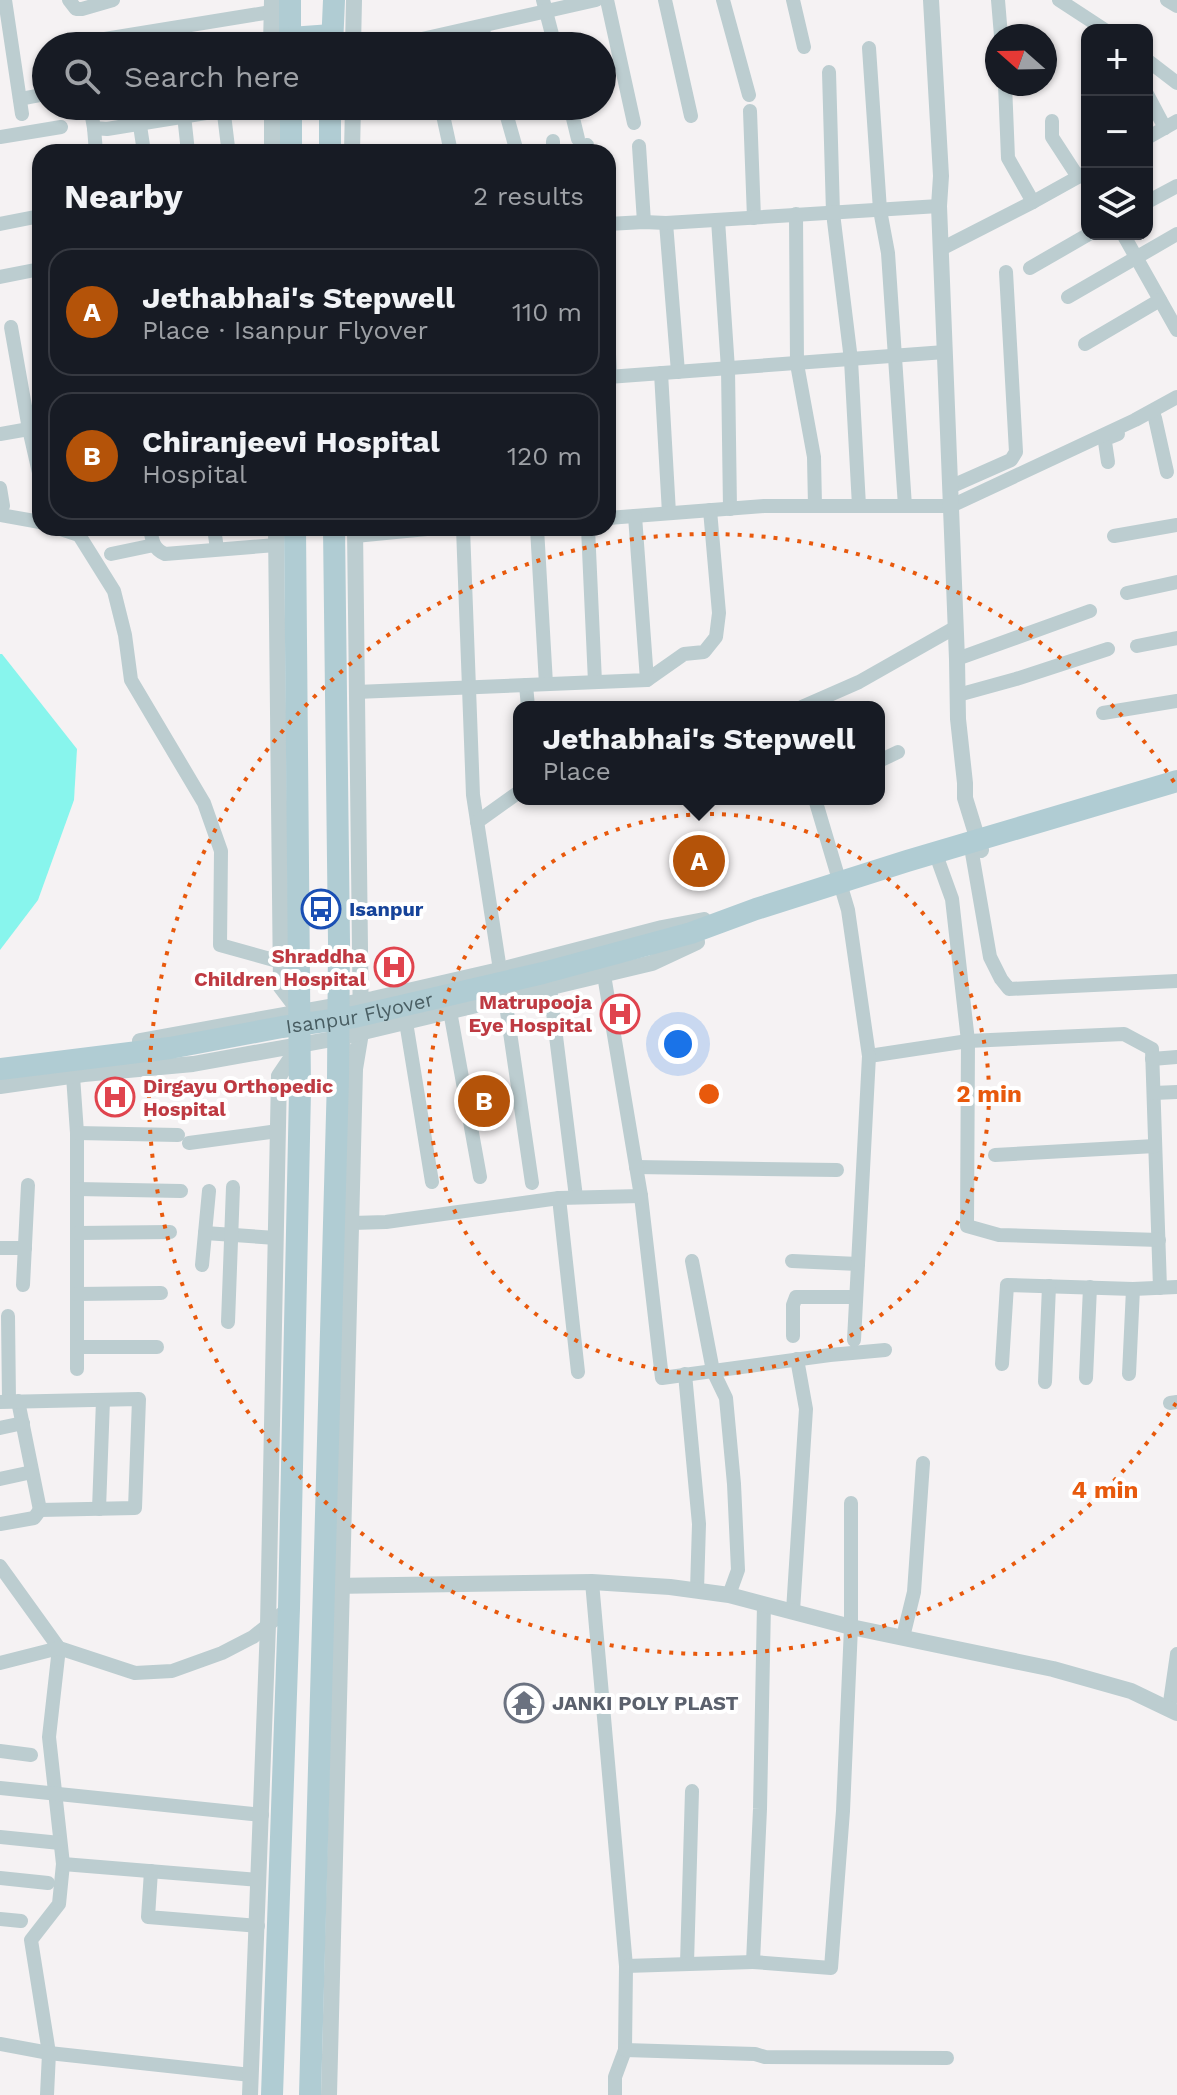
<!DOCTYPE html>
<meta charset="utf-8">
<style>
:root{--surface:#171b24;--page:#20242c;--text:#f1f3f6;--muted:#9ea1a6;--line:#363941;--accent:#b45309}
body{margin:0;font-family:"Work Sans",sans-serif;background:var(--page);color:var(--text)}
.controls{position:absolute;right:24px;top:24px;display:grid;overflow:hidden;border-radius:16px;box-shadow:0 2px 6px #0004}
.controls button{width:72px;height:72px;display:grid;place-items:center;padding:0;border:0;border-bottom:2px solid var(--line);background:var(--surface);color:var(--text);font:40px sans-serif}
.compass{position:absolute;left:985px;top:24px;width:72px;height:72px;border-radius:50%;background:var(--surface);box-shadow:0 2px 6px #0004;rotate:290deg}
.you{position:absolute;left:678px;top:1044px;width:28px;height:28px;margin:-20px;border:6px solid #fff;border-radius:50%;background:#1a73e8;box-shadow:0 0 0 12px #1a73e833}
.badge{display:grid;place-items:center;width:52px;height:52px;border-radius:50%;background:var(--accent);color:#fff;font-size:26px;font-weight:700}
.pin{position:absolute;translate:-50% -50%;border:4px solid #fff;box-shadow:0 2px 8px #0006}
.popup{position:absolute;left:513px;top:701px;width:372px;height:104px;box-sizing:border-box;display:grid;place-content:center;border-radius:16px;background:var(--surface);filter:drop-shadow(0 2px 6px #0005);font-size:26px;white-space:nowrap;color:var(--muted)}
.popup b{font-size:30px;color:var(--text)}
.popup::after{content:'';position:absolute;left:50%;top:100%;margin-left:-16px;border:16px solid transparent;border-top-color:var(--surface)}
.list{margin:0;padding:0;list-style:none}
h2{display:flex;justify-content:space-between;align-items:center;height:104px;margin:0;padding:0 32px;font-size:34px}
h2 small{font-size:26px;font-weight:400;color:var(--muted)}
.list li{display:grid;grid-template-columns:52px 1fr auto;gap:24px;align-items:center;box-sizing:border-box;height:128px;margin:0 16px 16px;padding:0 16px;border:2px solid var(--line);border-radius:24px}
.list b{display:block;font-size:30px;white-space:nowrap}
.list p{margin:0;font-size:26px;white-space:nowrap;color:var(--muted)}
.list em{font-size:26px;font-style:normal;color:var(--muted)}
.icon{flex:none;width:44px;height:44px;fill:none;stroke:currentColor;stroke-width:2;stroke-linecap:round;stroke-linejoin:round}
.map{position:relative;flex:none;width:1177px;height:2095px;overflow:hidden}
.search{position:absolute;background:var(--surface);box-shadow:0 2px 6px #0004;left:32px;top:32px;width:584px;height:88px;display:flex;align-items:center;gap:20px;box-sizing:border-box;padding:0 28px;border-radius:44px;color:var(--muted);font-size:30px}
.panel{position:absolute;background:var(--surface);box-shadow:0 2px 6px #0004;left:32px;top:144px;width:584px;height:392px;border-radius:24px}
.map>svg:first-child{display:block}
.water{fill:#88f5ed}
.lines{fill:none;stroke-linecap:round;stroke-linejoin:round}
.minor{stroke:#bccdd0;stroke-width:14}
.tertiary{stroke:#bccdd0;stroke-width:16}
.primary{stroke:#b0ccd3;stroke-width:22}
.ring{fill:none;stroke:#e8590c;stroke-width:4;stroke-dasharray:4 8}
.labels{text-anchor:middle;stroke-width:8;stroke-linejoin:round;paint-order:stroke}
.transit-label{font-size:20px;font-weight:bold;fill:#164399;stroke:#fff;text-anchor:start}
.health-label{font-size:20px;font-weight:bold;fill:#be3a42;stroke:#fff;text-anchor:end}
.street-label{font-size:20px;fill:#485d62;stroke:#fff}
.worship-label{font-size:20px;font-weight:bold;fill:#5b616d;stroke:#fff;text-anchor:start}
.centre{fill:#e8590c;stroke:#fff;stroke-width:4}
.ring-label{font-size:24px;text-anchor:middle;font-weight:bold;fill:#e8590c;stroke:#fff;stroke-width:8;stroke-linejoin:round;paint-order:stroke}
</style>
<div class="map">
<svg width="1177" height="2095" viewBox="0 0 1177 2095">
<rect width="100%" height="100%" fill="#f5f2f3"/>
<path class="water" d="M2,654L77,749L74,800L38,900L0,950V654Z"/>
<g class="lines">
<g class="minor">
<path d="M5,0L22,114"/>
<path d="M69,0L76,9H82L113,0"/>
<path d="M543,0L555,46"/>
<path d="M607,0L634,123"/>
<path d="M665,0L691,116"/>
<path d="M723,0L749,95"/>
<path d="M793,0L804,47"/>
<path d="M998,0L1001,36"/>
<path d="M1059,0L1105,30"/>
<path d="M1167,0L1177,6"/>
<path d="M482,26L487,46"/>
<path d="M68,45L271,12"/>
<path d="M391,46L596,0"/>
<path d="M869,48L880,210L888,253L905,506"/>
<path d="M1147,60L1177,83"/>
<path d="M829,72L833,213L851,360L859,506"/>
<path d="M1005,84L1008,158L1033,202"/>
<path d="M1147,94L1165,128"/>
<path d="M20,99L46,94"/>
<path d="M90,106L94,128L107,129L249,106"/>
<path d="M137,106L144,152"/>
<path d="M183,106L188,152"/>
<path d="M223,106L228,147"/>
<path d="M441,106L451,152"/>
<path d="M504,106L517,152"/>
<path d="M570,106L578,139"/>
<path d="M750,111L754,218"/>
<path d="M1052,121V137L1078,177"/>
<path d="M94,128L96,152"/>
<path d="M0,137L61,127"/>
<path d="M1147,138L1177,121"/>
<path d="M553,141V152"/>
<path d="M587,145L588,152"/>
<path d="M639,146L644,222"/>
<path d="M1147,202L1177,186"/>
<path d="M796,214L797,364L814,457L815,506"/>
<path d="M718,220L728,369L730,509"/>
<path d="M666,223L678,372"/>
<path d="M0,224L40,216"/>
<path d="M608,224L644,222L666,223L939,206"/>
<path d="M1123,234L1177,330"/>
<path d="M941,249L1033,202L1087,172"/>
<path d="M1030,268L1089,234"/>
<path d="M0,277L40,269"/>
<path d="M1068,297L1177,234"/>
<path d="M11,327L29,429L40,477"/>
<path d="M608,332L610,377"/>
<path d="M1085,344L1160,300"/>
<path d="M661,373L669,513"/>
<path d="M608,377L945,352"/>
<path d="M1155,418L1167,472"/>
<path d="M0,434L40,427"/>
<path d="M1108,462L1105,442L1108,438L1118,434"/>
<path d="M950,487L1011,460L1016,452L1006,272"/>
<path d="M0,488L3,506"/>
<path d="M0,515L40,522"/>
<path d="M608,518L764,506H951L1135,420L1177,397"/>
<path d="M58,528L79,535L114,591L125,635L131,680L204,803L221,851L220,945L281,962"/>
<path d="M150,528C152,540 153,549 165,554L276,545"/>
<path d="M214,528L217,549"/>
<path d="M463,528L473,795L500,970"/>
<path d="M537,528L546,684"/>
<path d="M588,528L595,682"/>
<path d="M355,536L437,528"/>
<path d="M1114,536L1177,525"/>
<path d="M111,554L154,545"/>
<path d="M1127,593L1177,582"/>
<path d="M1137,646L1177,638"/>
<path d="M957,659L1090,611"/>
<path d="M647,680L684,654L704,652L716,637L719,613L710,510"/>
<path d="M526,685L528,707"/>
<path d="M356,692L647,680L635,516"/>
<path d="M958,695L1016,679L1108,649"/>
<path d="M802,707L859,682L956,627"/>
<path d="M1103,713L1177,701"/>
<path d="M879,761L898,752"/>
<path d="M815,799L848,910L869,1056L968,1041L1124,1034L1152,1049L1160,1288"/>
<path d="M477,822L519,792"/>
<path d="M972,853L990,957L1001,979L1009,989L1177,981"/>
<path d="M939,863L952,899L968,1041L967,1226L999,1235L1159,1240"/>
<path d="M550,988L576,1197"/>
<path d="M505,998L532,1183"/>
<path d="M450,1011L480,1177"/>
<path d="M406,1022L432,1182"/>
<path d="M1152,1059L1177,1057"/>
<path d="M73,1076L77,1133V1369"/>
<path d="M1154,1093L1177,1092"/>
<path d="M77,1133L178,1135"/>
<path d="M189,1143L278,1131"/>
<path d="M995,1155L1155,1146"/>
<path d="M636,1167L837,1170"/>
<path d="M77,1189L181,1191"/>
<path d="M641,1196L662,1378L830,1355L885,1350"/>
<path d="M559,1198L578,1372"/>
<path d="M352,1223L386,1222L559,1198L641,1196L604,975"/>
<path d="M78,1233L170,1232"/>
<path d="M205,1233L276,1238"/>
<path d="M0,1248H25"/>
<path d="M692,1261L713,1371L726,1398L734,1484L738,1570L729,1595"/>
<path d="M792,1261L858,1264"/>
<path d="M202,1265L209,1191"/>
<path d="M23,1285L28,1185"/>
<path d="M77,1294L161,1293"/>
<path d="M8,1316L9,1401"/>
<path d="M228,1322L233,1187"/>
<path d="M793,1336V1305L796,1297H856"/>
<path d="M854,1340L869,1056"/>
<path d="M77,1347H157"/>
<path d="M1002,1364L1007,1285L1133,1289L1177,1287"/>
<path d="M685,1374L699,1524L697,1590"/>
<path d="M1129,1374L1133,1289"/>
<path d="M1086,1378L1090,1287"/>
<path d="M1045,1382L1049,1286"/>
<path d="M18,1401L40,1510"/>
<path d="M0,1402L139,1399L135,1508L40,1510"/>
<path d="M1170,1403L1177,1402"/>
<path d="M0,1428L23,1423"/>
<path d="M0,1479L32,1472"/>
<path d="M99,1509L103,1400"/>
<path d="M0,1524L34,1518L40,1510"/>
<path d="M0,1566L59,1648L49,1737L63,1864L59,1904L31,1940L49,2053L47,2095"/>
<path d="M592,1582L626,1966L625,2050L615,2077V2095"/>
<path d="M764,1604L760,1809L753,1962L831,1968L843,1811L851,1627V1503"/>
<path d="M793,1611L806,1409L797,1359"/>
<path d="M903,1637L914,1592L923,1463"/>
<path d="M0,1663L59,1648L135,1673L172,1671L222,1653L253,1637L289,1608"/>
<path d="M1169,1709L1177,1654"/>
<path d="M0,1751L31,1755"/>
<path d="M0,1788L262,1815"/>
<path d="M0,1837L60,1843"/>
<path d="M63,1864L259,1880"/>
<path d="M151,1871L148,1917L258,1926"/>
<path d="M0,1878L48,1883"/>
<path d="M0,1919L21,1921"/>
<path d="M687,1963L692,1791"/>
<path d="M626,1966L753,1962"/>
<path d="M0,2044L49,2053L251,2075"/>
<path d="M625,2050L755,2054L765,2057L947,2058"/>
</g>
<g class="tertiary">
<path d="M931,0L941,176L939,206L957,659L958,719L965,783V798L981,850"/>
<path d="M271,46L272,0"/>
<path d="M353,46L354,0"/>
<path d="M272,106V152"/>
<path d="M352,152L353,106"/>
<path d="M276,528L281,987L300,1012"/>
<path d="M355,528L361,1033L355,1069"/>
<path d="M140,1041L373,999L508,968L662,928L704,920"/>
<path d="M0,1086L84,1074L193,1064L338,1038L652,963L697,942"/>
<path d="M332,1586L592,1582L670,1587L729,1595L851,1627L1053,1669L1131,1691L1177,1713"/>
<path d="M250,2095L268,1625L279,1076L300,1045"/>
<path d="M329,2095L355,1069L340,1041"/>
</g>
<g class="primary">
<path d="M290,0V46"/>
<path d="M290,38L332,35"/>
<path d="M332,46L334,0"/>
<path d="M291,106V152"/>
<path d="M330,152V106"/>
<path id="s1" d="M0,1069L170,1048L282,1027L354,1017L543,973L691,933L756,909L907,861L1177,781"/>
<path d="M272,2095L289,1608L300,1091L295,528"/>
<path d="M310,2095L338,1078L339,942L334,528"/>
</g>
</g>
<g class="ring">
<circle cx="709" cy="1094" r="280"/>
<path d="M1176 1403A560 560 0 1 1 1176 785"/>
</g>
<defs>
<g id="bus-ring" transform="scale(2)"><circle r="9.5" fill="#fff" stroke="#1a4fb4" stroke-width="1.5"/><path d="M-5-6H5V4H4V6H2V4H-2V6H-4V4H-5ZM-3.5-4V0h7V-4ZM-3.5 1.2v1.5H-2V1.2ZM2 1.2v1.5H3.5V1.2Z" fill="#1a4fb4"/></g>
<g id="hospital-ring" transform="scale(2)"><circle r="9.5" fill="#fff" stroke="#e0444e" stroke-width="1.5"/><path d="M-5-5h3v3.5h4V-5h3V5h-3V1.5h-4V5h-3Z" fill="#e0444e"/></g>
<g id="temple-ring" transform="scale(2)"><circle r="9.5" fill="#fff" stroke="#6b7280" stroke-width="1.5"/><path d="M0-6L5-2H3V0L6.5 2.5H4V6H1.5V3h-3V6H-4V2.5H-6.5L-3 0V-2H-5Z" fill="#6b7280"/></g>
</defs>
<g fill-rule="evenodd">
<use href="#bus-ring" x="321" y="909"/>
<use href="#hospital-ring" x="394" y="967"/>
<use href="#hospital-ring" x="620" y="1014"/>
<use href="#hospital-ring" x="115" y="1097"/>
<use href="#temple-ring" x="524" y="1703"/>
</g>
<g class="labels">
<g class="transit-label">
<text x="349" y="916">Isanpur</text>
</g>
<g class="health-label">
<text x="366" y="963">Shraddha<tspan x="366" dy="23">Children Hospital</tspan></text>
<text x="592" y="1009">Matrupooja<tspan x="592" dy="23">Eye Hospital</tspan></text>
<text x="143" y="1093" text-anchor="start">Dirgayu Orthopedic<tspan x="143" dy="23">Hospital</tspan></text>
</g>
<g class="street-label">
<text dy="7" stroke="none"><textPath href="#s1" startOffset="364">Isanpur Flyover</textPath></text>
</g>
<g class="worship-label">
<text x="552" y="1710">JANKI POLY PLAST</text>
</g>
</g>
<circle cx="709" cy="1094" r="12" class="centre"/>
<g class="ring-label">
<text x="989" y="1102">2 min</text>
<text x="1105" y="1498">4 min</text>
</g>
</svg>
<div class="controls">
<button>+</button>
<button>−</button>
<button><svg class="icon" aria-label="layers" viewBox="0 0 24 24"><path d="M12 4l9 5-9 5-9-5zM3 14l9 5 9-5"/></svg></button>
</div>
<svg class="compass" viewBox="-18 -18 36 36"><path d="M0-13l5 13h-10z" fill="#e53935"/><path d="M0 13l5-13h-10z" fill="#9ea1a6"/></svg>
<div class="you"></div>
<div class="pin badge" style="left:699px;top:861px">A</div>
<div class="popup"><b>Jethabhai's Stepwell</b>Place</div>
<div class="pin badge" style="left:484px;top:1101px">B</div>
<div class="search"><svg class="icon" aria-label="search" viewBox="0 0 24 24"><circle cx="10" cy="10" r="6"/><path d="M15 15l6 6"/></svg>Search here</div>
<section class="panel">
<h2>Nearby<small>2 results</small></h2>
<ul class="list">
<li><span class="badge">A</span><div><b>Jethabhai's Stepwell</b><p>Place · Isanpur Flyover</p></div><em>110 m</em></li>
<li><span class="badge">B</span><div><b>Chiranjeevi Hospital</b><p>Hospital</p></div><em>120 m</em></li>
</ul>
</section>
</div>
